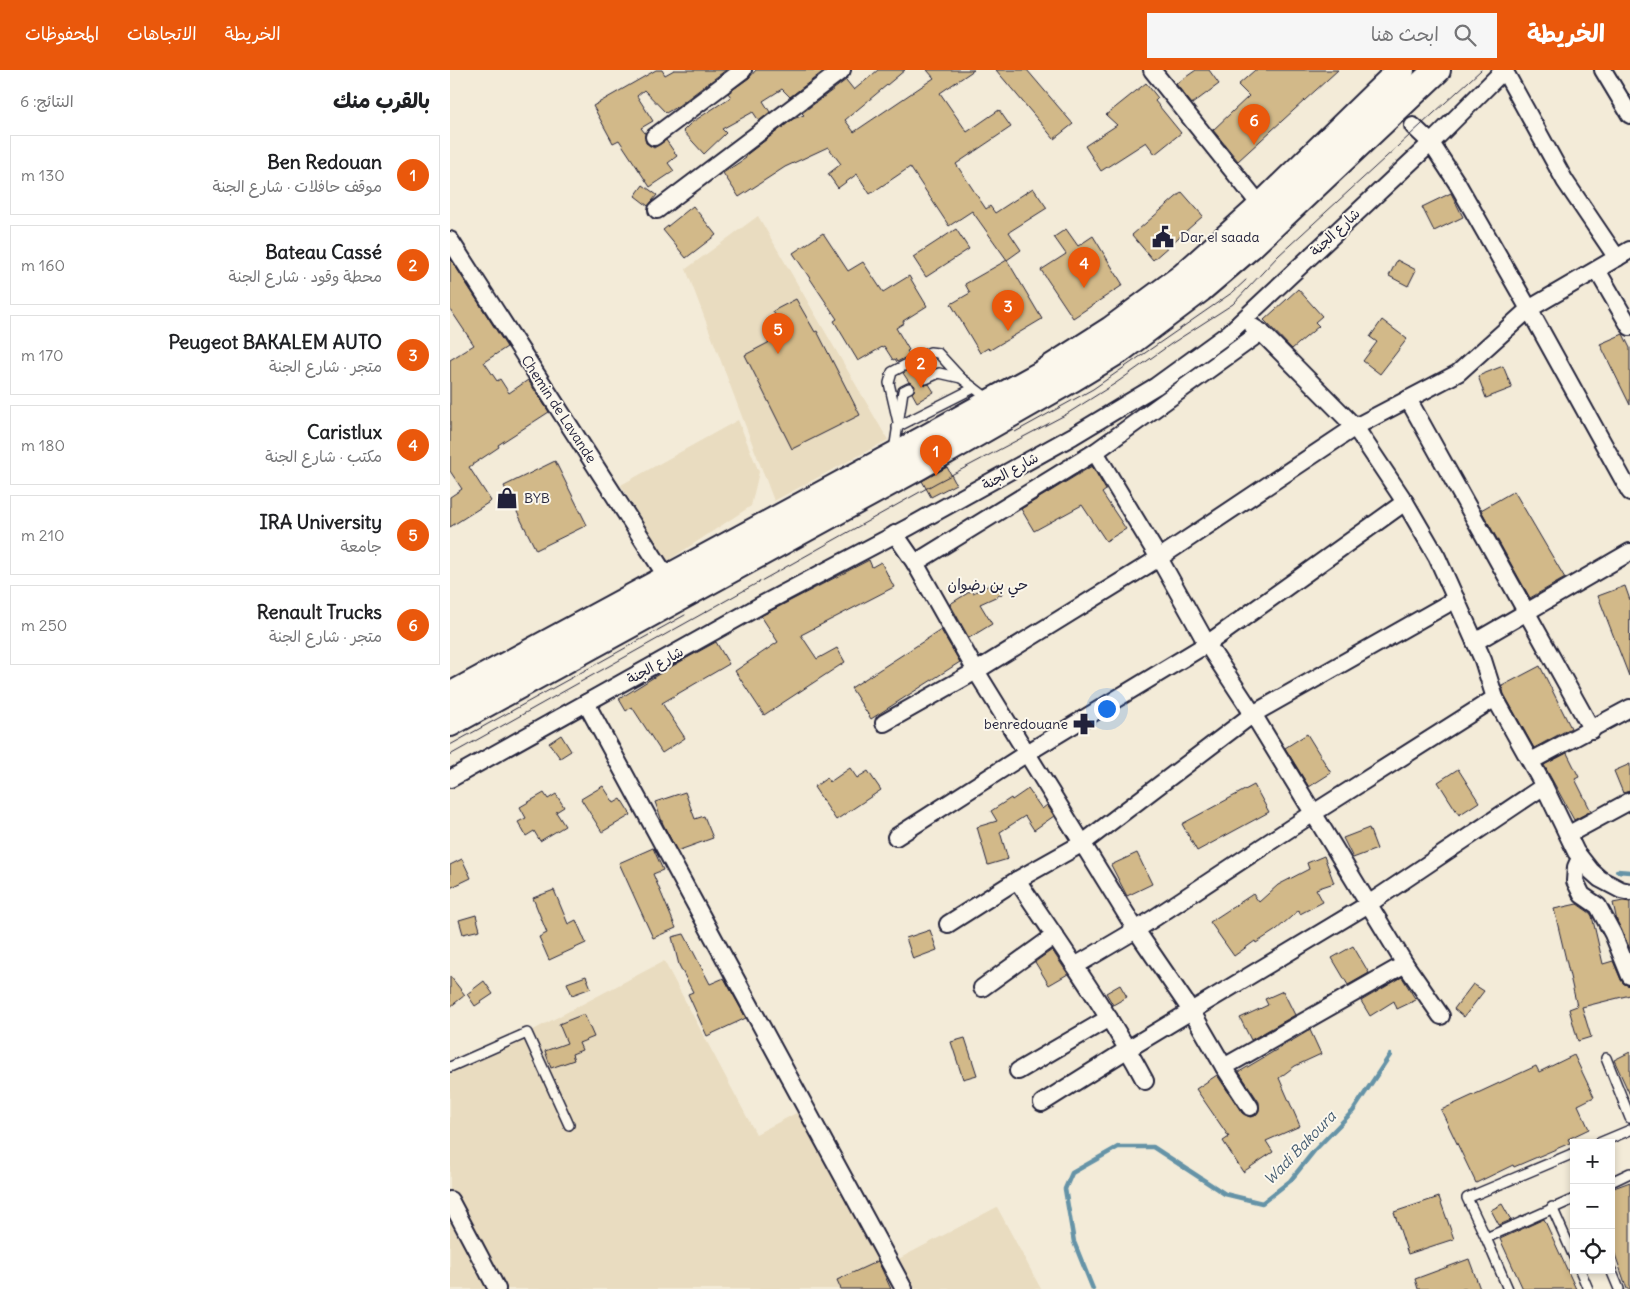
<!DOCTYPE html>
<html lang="ar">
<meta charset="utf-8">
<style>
:root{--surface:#fff;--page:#f6f6f6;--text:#202124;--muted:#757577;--line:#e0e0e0;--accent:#ea580c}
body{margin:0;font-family:Delius,"Playpen Sans Arabic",sans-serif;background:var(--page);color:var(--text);direction:rtl}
.controls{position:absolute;right:15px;bottom:15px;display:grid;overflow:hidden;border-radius:0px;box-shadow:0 2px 8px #0003}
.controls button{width:45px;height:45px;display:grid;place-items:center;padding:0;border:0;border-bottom:1px solid var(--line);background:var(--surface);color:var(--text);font:25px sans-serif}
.you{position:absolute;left:656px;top:638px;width:18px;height:18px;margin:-12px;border:4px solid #fff;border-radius:50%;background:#1a73e8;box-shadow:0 0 0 8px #1a73e833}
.badge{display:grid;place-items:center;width:32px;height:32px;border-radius:50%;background:var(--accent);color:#fff;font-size:16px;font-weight:700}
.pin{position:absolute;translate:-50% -41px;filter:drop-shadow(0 1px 2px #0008)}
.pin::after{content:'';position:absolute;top:26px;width:18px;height:15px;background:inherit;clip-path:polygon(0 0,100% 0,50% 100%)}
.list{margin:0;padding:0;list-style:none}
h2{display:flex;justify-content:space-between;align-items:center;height:65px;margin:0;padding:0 20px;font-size:21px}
h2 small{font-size:16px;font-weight:400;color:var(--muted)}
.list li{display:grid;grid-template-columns:32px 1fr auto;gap:15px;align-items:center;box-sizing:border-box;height:80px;margin:0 10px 10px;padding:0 10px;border:1px solid var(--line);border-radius:0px}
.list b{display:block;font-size:19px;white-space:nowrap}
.list p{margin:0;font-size:16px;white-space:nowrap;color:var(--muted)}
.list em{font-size:16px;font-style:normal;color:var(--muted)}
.icon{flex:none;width:28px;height:28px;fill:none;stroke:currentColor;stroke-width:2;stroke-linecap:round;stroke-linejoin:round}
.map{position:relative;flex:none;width:1180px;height:1219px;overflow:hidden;direction:ltr}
header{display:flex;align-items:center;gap:30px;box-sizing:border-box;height:70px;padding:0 25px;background:var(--accent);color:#fff}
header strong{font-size:24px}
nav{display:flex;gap:28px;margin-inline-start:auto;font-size:18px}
.search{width:350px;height:45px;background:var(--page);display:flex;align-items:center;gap:12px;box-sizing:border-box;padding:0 18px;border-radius:0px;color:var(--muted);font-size:19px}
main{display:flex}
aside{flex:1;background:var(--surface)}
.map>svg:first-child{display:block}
.built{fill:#e9dcc0}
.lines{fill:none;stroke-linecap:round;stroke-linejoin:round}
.stream{stroke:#6593a7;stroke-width:4.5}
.building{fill:#d2b989;stroke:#22223b}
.lane-casing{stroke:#22223b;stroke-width:12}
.street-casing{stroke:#22223b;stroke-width:20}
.primary-casing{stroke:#22223b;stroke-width:30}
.lane{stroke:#fbf7ec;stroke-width:9}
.street{stroke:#fbf7ec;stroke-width:16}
.primary{stroke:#fbf7ec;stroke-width:26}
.tram{stroke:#22223b;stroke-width:1}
.labels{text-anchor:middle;stroke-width:4;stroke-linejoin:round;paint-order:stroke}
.street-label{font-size:14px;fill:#22223b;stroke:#fbf7ec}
.poi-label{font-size:14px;fill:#22223b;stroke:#fbf7ec;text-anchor:start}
.neighbourhood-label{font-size:15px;fill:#22223b;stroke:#fbf7ec}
.water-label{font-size:15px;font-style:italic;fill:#435b71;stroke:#fbf7ec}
</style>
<header>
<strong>الخريطة</strong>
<div class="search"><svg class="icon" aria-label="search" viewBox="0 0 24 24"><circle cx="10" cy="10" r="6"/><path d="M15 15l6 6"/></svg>ابحث هنا</div>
<nav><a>الخريطة</a><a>الاتجاهات</a><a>المحفوظات</a></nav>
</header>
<main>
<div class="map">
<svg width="1180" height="1219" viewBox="0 0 1180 1219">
<rect width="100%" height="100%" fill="#f3ebd8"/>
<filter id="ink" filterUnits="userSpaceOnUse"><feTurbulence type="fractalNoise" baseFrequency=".02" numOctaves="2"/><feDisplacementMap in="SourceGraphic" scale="10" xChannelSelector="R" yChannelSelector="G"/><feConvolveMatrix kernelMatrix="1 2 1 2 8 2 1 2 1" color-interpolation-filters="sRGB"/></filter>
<g filter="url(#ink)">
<g class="built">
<path d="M308,146L438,370L324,431L236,199Z"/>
<path d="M288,350L309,402L301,436L216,492L171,415Z"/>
<path d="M214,891L306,1064L354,1039L437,1195L547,1137L591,1219H0V1004Z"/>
</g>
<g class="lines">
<g class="stream">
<path d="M1167,801L1180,802"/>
<path d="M643,1219L624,1172L615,1119L622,1103L668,1077H703L775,1124L812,1133L840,1111L864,1081L903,1041L940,985"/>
</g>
</g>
<g class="building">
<path d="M206,0H212L215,5L224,0H276L228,36L216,43L194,20L187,26L203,51L191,58L195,63L196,73L204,78L216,70L227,86L218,93L224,101L200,117L169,70L163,73L143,36Z"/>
<path d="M306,0H375L340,27L332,19L313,31L320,42L309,51L303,42L272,59L276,63L254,84L233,61L241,53L281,27L278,23L299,8Z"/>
<path d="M428,0H455L395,50L404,62L484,8L477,0H524L490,23L517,62L549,40L561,57L506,94L536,139L540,136L545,143L583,118L597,138L559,162L571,180L557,190L522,141L499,156L460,97L420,124L407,104L388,118L378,104L391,94L378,77L335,97L289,127L273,103L296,88L295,86L343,49L354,45L352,43L396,10L404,20Z"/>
<path d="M546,0H577L623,54L604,69Z"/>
<path d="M746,0H759L769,14L742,34L726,14Z"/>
<path d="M805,0H888L788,91L763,60L799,26L788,15Z"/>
<path d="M696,13L708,28L705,31L731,63L705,84L696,72L651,101L635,76L667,55L656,45Z"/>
<path d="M193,115L207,125L198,136L185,126Z"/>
<path d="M732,122L753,146L703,190L682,165Z"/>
<path d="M1001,123L1013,147L984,161L972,137Z"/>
<path d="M243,136L266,165L236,188L213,160Z"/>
<path d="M506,159L519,179L476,207L463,187Z"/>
<path d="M616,159L628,176L643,166L673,215L623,248L591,200L616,184L604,167Z"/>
<path d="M373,163L398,201L413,192L433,222L459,206L477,236L453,251L454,253L446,258L459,280L457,281L460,285L447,292L445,289L443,290L434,276L408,291L384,251L387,249L343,183Z"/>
<path d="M0,188L57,277L34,292L47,311L50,309L59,323L78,310L99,342L48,375L49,377L19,397L41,431L0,457V427L12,419L0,401V290L24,275L0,239Z"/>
<path d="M557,190L592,249L540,280L538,278L530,283L501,234L520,223L515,214Z"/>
<path d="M947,190L966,200L958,216L939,206Z"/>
<path d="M848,219L872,246L865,252L869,256L842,279L814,250Z"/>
<path d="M346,229L365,262L367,261L410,345L342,379L295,285L335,264L323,241Z"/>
<path d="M932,250L957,269L930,304L913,291L927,272L920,267Z"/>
<path d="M1173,264L1180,278V335L1150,274Z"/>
<path d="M467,296L472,305L471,312L475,315L479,314L484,322L467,332L462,323L464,321L465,316L459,312L453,303Z"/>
<path d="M1053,296L1062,318L1036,328L1028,306Z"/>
<path d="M105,391L137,455L86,480L54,416Z"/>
<path d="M642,396L656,420L652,423L676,459L656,471L632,435L584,461L571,439Z"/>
<path d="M497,397L506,414L481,427L472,411Z"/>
<path d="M1064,421L1115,508L1080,528L1031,440Z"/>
<path d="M419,490L422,497L431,492L444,517L351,565L367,589L387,578L395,592L314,645L285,601L328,572L311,546Z"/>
<path d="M546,512L552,524L530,534L542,554L519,568L500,534L521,521L523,523Z"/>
<path d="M1175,516L1180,530L1179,606L1148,526Z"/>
<path d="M491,560L510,592L421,649L401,618Z"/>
<path d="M266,572L279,594L212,633L235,668L212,683L182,637L176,641L169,629L217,599Z"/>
<path d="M1090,596L1121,658L1084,678L1054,624L1052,616Z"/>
<path d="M857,664L881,703L859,717L835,678Z"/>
<path d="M111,665L121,681L110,688L99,673Z"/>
<path d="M1117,683L1129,707L1125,709L1141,741L1124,750L1094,695Z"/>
<path d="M1180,694V721L1173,723L1164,701Z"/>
<path d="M400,698L407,708L418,701L431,720L386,750L364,717L377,708L380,712Z"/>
<path d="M1008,699L1029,732L1009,745L988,712Z"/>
<path d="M804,715L819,742L747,781L732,754Z"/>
<path d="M153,716L164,733L171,729L181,745L152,762L131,729Z"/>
<path d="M578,719L592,739L597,735L604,746L584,760L575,746L550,762L558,789L538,795L527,757L547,751L541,741L561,728L562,730Z"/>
<path d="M235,722L245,749L254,746L263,768L227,781L213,754L205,732Z"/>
<path d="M94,723L98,729L106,724L114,737L106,742L115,756L90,771L84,761L76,766L68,752L76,748L70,737Z"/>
<path d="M919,758L927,779L903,788L893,768Z"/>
<path d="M203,778L213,800L203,804L226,858L203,868L169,793Z"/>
<path d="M687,783L702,814L677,826L661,795Z"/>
<path d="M874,786L884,813L866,819L873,832L850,844L849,840L826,860L806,873L805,871L784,886L760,852L803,824L809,832L828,815L859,799L857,793Z"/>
<path d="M12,789L21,808L0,818V795Z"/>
<path d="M104,820L118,854L126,850L136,873L99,890L89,867L97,863L83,828Z"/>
<path d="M1173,831L1180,832V879L1167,851L1163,833Z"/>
<path d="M1127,834L1140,843L1142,846L1153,894L1163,891L1171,910L1174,914L1180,916V925L1132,937L1141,967L1128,971L1119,939L1127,936L1104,839Z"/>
<path d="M26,845L30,860L13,864L9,850Z"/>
<path d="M480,860L487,880L463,889L456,868Z"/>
<path d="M234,864L260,914L274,908L296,948L257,966L238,924L243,922L229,895L222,867Z"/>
<path d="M903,876L919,903L898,915L882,888Z"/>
<path d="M602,880L618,904L599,915L585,892Z"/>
<path d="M0,906L15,925L0,937Z"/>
<path d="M136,906L141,918L122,925L117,913Z"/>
<path d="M952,907L966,930L947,939L944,931L920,946L911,931Z"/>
<path d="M34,911L43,924L25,936L17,924Z"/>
<path d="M1023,914L1034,921L1014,947L1004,939Z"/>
<path d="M670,915L677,927L663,935L656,923Z"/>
<path d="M833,921L845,945L801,970L790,948L818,935L815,929Z"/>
<path d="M134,944L144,967L129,973L132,980L122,984L124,990L101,998L95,981L117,973L109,954Z"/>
<path d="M860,960L871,984L845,996L829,1008L850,1056L816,1071L823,1082L793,1102L773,1071L779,1067L746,1019L767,1005L792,1043L800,1047L805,1046L809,1041V1032L789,1002Z"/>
<path d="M515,968L527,1005L513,1009L501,972Z"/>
<path d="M1180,982V1025L1164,990Z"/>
<path d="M1124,985L1144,1027L1128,1035L1139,1059L1118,1069L1120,1073L1064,1097L1063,1095L1026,1113L991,1040L1086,996L1089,1002Z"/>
<path d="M1180,1112V1219H1177L1161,1173V1119Z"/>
<path d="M989,1127L1004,1169L958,1184L944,1142Z"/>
<path d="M1052,1134L1061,1150L1049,1155L1041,1140Z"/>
<path d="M1094,1149L1126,1219H1073L1050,1169Z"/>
<path d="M1019,1189L1030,1219H968L965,1209Z"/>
<path d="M428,1191L441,1219H391L387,1210Z"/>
</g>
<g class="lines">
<g class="lane-casing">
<g id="lane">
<path d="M476,309L489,303L511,308L540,330"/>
<path d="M448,352L439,313L442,302L480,282L488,283L511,308"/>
<path d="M447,357L524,318"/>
<path d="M444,381L453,321L459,318"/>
<path d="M1156,988L1180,1048"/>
<path d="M0,997L77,963L119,1055"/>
<path d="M1149,1073L1180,1060"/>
<path d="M1161,1112L1180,1103"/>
<path d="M1102,1137L1124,1187"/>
<path d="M1036,1168L1017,1128L1124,1083"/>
<path d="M1130,1200L1138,1219"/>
<path d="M1161,1200L1169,1219"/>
<path d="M1058,1219L1036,1168L1124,1129"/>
</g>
</g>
<g class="street-casing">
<g id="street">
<path d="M702,0L811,136"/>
<path d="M1054,0L1115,111L1167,188"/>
<path d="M1153,0L1180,45"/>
<path d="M963,56L981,73L1007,113L1079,239L1180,422"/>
<path d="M204,67L293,0"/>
<path d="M207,140L392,0"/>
<path d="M0,170L218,509"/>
<path d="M1147,200L1180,257"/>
<path d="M803,257L811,262L905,357L955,432L987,487L1033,590L1045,628L1094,716L1126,782L1141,801L1150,809L1171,820L1180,822"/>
<path d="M958,329L1142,660"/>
<path d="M645,382L709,488L757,574L803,644L955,894L991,946"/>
<path d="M445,464L465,493"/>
<path d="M1025,572L1180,482"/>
<path d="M136,633L454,1219"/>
<path d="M434,653L526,601L709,488L905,357L1008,303L1079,239L1180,180"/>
<path d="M1081,691L1180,638"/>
<path d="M0,709L313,534L459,457L623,366L706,316L779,263L981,73L1054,0"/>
<path d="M1119,764L1180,731"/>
<path d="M446,767L577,683L757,574L955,432"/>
<path d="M1130,788L1126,797L1125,811L1132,825L1148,836L1163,864L1180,906"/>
<path d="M567,810C611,876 658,941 695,1011"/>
<path d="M498,854L567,810L633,773L803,644L1006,529"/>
<path d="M625,896L686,860L862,744L1045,628"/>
<path d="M532,918L604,866"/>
<path d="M774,997L955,894"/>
<path d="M568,1001L659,948"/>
<path d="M592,1033L678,979L917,835L1094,716"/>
<path d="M800,1037L774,997L742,942L686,860L526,601L465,493L645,382L811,262"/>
<path d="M0,1130L47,1219"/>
</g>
</g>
<g class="primary-casing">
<g id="primary">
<path d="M0,626L475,369L592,304L661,260L734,206L802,145L951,0"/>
<path d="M0,653L469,396L623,308L669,280L750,219L799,177L987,0"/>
</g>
</g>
<use href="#lane" class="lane"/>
<use href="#street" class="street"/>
<use href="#primary" class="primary"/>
<g class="tram">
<path d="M565,362L643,319L783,222L796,210"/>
<path d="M0,675L235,545"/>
<path d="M0,685L486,413L615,345L666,313L721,274L783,234L828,186L1031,0"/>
</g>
</g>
</g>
<defs>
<g id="civic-bare" transform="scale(1.725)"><path d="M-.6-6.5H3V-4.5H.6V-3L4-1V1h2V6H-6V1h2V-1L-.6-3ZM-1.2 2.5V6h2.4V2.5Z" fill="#22223b" stroke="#fbf7ec" stroke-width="2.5" paint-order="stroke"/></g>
<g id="shop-bare" transform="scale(1.725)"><path d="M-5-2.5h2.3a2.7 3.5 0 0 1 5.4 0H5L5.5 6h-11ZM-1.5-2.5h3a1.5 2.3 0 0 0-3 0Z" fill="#22223b" stroke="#fbf7ec" stroke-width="2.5" paint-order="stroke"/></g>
<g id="pharmacy-bare" transform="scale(1.725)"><path d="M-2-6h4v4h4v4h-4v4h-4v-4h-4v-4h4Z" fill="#22223b" stroke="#fbf7ec" stroke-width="2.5" paint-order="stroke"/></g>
</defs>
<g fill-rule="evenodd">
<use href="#civic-bare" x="713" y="167"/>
<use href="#shop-bare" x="57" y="428"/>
<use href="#pharmacy-bare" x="634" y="654"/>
</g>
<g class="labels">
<g class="street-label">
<text transform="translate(885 162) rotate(-43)" y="5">شارع الجنة</text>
<text transform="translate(109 339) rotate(57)" y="5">Chemin de Lavande</text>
<text transform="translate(560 401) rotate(-29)" y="5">شارع الجنة</text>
<text transform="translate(205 595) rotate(-29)" y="5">شارع الجنة</text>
</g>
<g class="poi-label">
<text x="730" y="172">Dar el saada</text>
<text x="74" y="433">BYB</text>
<text x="618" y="659" text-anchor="end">benredouane</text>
</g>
<g class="neighbourhood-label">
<text x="538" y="520">حي بن رضوان</text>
</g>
<g class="water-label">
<text transform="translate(850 1078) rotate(-46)" y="5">Wadi Bakoura</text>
</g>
</g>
</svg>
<div class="controls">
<button>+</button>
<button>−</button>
<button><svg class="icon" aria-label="locate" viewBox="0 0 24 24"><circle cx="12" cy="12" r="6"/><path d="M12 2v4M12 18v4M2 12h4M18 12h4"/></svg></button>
</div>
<div class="you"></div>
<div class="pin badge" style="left:486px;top:406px">1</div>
<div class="pin badge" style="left:471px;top:318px">2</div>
<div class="pin badge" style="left:558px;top:261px">3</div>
<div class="pin badge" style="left:634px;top:218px">4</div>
<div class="pin badge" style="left:328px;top:284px">5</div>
<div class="pin badge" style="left:804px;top:75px">6</div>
</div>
<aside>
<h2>بالقرب منك<small>النتائج: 6</small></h2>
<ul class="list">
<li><span class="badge">1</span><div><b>Ben Redouan</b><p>موقف حافلات · شارع الجنة</p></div><em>130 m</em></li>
<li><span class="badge">2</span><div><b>Bateau Cassé</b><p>محطة وقود · شارع الجنة</p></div><em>160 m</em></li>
<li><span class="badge">3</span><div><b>Peugeot BAKALEM AUTO</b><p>متجر · شارع الجنة</p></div><em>170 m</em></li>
<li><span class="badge">4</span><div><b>Caristlux</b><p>مكتب · شارع الجنة</p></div><em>180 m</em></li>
<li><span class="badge">5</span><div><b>IRA University</b><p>جامعة</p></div><em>210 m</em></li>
<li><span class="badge">6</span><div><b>Renault Trucks</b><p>متجر · شارع الجنة</p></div><em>250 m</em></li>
</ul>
</aside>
</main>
